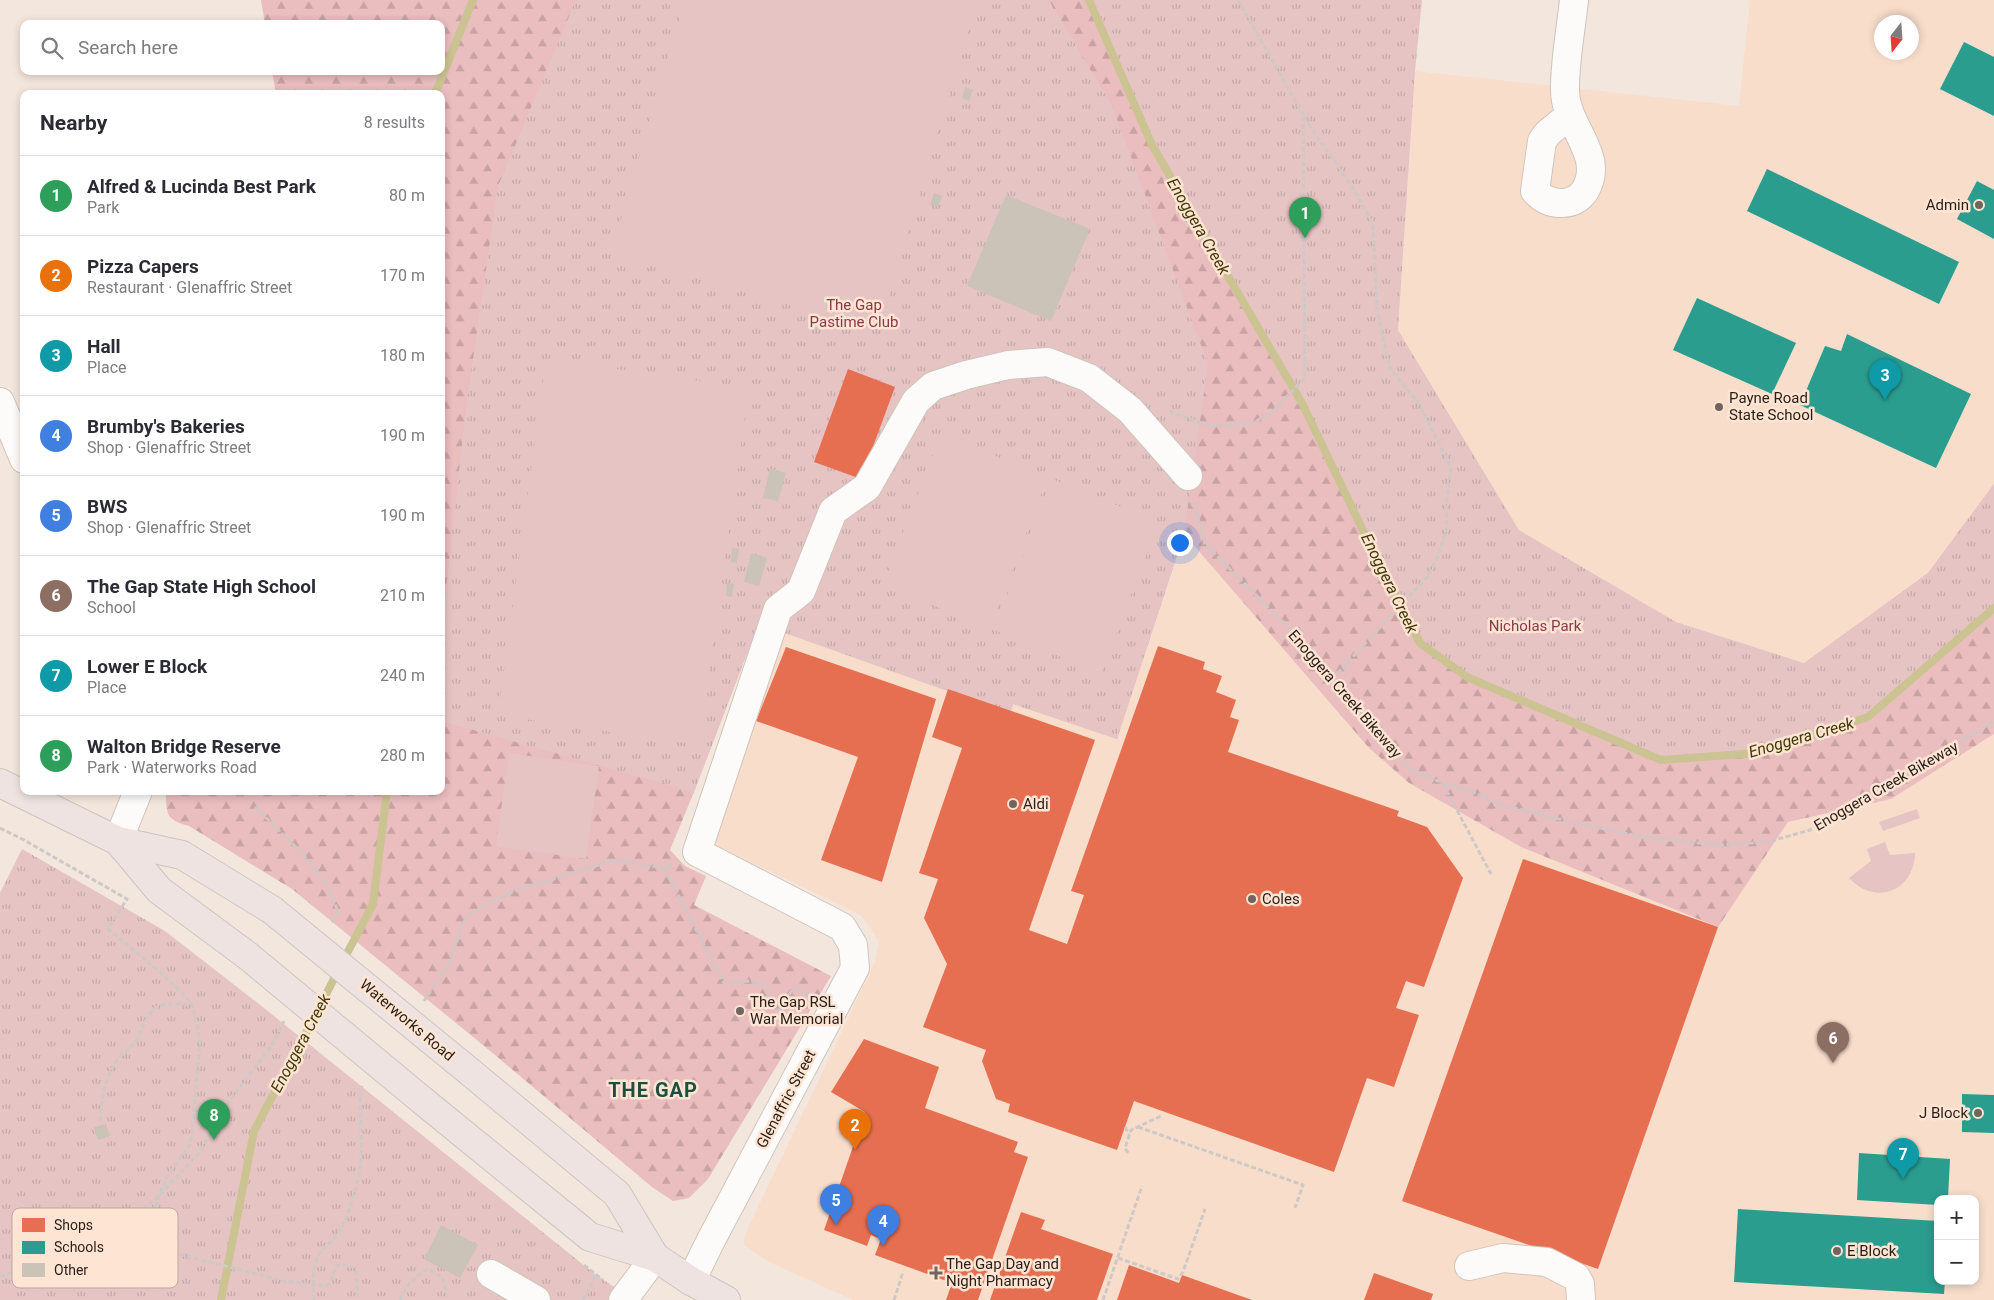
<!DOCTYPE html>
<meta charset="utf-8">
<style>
:root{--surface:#fff;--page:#f7f7f7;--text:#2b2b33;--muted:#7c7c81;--line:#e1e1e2;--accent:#7c3aed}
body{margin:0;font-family:Roboto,sans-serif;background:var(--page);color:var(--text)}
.controls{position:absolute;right:15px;bottom:15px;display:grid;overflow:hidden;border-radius:10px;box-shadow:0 2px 8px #0003}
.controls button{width:45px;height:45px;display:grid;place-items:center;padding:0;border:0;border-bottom:1px solid var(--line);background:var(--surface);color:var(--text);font:25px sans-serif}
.compass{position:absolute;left:1874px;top:15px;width:45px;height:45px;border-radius:50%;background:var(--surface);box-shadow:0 2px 8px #0003;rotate:197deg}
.you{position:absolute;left:1179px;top:542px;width:18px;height:18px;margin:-12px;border:4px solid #fff;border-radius:50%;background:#1a73e8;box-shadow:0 0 0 8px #1a73e833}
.badge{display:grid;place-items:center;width:32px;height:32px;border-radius:50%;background:var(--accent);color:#fff;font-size:16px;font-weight:700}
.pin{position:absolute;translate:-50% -41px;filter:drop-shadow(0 1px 2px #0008)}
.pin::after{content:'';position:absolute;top:26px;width:18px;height:15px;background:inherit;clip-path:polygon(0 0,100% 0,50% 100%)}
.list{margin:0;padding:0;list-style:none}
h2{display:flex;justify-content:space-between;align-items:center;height:65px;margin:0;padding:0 20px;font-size:21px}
h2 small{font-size:16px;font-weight:400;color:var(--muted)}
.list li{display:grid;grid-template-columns:32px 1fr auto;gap:15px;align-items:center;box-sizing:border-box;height:80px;padding:0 20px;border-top:1px solid var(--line)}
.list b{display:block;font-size:19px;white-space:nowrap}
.list p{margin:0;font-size:16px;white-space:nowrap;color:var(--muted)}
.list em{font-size:16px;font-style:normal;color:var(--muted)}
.icon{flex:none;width:28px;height:28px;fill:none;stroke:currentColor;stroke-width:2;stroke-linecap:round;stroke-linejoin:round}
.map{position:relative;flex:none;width:1994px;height:1300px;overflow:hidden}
.search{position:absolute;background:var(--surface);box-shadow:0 2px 8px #0003;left:20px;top:20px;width:425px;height:55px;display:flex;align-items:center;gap:12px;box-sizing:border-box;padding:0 18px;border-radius:10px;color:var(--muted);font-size:19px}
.panel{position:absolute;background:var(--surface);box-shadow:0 2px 8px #0003;left:20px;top:90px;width:425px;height:705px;border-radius:10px}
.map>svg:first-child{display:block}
.built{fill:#f8ddcb;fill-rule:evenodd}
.forest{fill:url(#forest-firs)}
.park{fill:url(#park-tufts)}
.garden{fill:#e6c4c4}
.shops{fill:#e76f51}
.schools{fill:#2a9d8f}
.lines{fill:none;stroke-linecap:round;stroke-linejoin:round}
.stream{stroke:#ccc392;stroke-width:8}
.building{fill:#cbc2b8}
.minor-casing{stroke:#cfc4bc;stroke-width:30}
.major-casing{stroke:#ccc5c0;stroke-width:30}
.path{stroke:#cec9c6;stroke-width:3;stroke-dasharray:5 2.5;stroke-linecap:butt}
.minor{stroke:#fdfbfa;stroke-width:28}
.major{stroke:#eee3e0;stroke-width:28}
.major-bridge-casing{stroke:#ccc5c0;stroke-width:30;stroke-linecap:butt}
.major-bridge{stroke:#eee3e0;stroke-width:28}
.poi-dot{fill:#70645c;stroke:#fde4d3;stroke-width:2}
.labels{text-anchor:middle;stroke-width:5;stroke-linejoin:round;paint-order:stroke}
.poi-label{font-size:15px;fill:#291e16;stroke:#fde4d3;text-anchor:start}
.park-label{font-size:15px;fill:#8b3749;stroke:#fde4d3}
.street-label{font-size:15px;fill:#291e16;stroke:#fde4d3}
.water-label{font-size:16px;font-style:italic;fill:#403903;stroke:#fde4d3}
.district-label{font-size:20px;font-weight:bold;letter-spacing:1px;fill:#1d4f40;stroke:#fde4d3}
.key{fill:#fde4d3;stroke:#bda99a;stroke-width:1}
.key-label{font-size:14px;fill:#291e16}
</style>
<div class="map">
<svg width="1994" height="1300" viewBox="0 0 1994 1300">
<defs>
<pattern id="forest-firs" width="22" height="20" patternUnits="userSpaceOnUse" patternTransform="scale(1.25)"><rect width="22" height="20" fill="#eabdbf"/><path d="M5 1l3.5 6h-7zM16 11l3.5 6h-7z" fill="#c9a2a3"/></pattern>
<pattern id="park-tufts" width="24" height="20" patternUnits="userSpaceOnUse" patternTransform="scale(1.25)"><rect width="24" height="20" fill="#e6c4c4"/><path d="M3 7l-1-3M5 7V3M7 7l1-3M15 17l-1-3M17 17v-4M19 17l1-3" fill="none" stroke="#c5a8a8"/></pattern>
</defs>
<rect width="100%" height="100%" fill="#f3e6dd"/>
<g class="built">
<path d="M1750,0H1994V484L1928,573L1805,663L1676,622L1519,530L1398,330L1415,71L1739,106ZM1882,22H1912V52H1882Z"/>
<path d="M1184,534L1369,748L1409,783L1521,847L1717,927L1788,822L1891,799L1994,734V1300H853L767,1261L744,1245V1239L748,1228L875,962L879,941L862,916L716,845L710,838L779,631L947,691L948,689L1011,710L1013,704L1117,739ZM1938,1199H1975V1281H1938Z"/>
</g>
<path class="forest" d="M261,0H1089L1152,145L1303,405L1367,539L1420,643L1467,677L1661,760L1805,663L1928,573L1994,484V734L1891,799L1788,822L1718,927L1521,847L1409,783L1369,748L1184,534L1117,739L1013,704L1011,711L948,689L762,614L694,792L670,850L685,866L706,876L694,905L831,976L708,1179L689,1198L673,1201L652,1187L489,1050L292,889L189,826C166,820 166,814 166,791H441V94H276L272,71H441V24H265Z"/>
<g class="park">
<path d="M576,0H1049L1112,106L1208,364L1184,534L1117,739L1013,704L1011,711L949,689L947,691L779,631L762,614L694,792L441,721V633L466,408L498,186Z"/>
<path d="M1089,0H1422L1415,71L1398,330L1519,530L1676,622L1804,663L1928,573L1994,484V608L1868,717L1757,753L1661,760L1467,677L1420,643L1367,539L1303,405L1152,145Z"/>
<path d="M22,849L165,931L259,1004L596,1275L627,1295L624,1300H0V893Z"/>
</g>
<g class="garden">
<path d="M685,0H977L880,328L611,253Z"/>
<path d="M546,359L749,388L699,745L498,715Z"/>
<path d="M941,434L1048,477L989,628L883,585Z"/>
<path d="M1052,479L1159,522L1101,673L994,630Z"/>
<path d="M509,753L599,766L586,859L496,846Z"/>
<path d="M1917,809L1920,818L1883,831L1879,822Z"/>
<path d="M1885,842L1890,855L1915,853C1914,892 1875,906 1849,878L1871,861L1867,849Z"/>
</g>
<g class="shops">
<path d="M848,369L895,387L861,479L814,462Z"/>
<path d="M1158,646L1205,662L1203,669L1222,676L1216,692L1236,700L1230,717L1239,720L1228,752L1399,811L1397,816L1427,827L1463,878L1424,987L1406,981L1396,1008L1419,1015L1394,1087L1367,1078L1334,1172L1134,1101L1117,1150L1008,1112L1010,1104L996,1099L982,1061L986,1050L923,1027L947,964L924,918L938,879L919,873L962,748L932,737L948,689L1095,740L1029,930L1067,944L1084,895L1071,891Z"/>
<path d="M786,647L936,699L882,882L821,860L858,757L756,721Z"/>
<path d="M1523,859L1718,927L1598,1269L1402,1201Z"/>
<path d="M864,1039L939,1067L925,1108L1018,1142L1014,1152L1028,1157L978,1300H946L952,1283L875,1255L881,1239L871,1235L867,1246L824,1230L865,1112L831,1092Z"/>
<path d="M1021,1212L1045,1220L1041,1229L1113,1254L1097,1300H990Z"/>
<path d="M1129,1265L1179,1283L1182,1275L1252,1300H1117Z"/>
<path d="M1374,1273L1433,1294L1431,1300H1364Z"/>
</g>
<g class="schools">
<path d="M1964,42L1994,57V116L1940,89Z"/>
<path d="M1767,169L1959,262L1939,304L1747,211Z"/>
<path d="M1977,181L1994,190V239L1957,219Z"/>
<path d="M1697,298L1796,343L1772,394L1673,350Z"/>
<path d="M1847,334L1971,394L1936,468L1800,405L1825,346L1841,351Z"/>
<path d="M1962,1094L1994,1095V1133L1962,1132Z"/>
<path d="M1859,1153L1950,1159L1948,1199H1938V1205L1857,1200Z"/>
<path d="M1738,1209L1938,1221V1281H1945L1944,1294L1734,1282Z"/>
</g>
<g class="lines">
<g class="stream">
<path d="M1089,0L1152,145L1303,405L1367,539L1420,643L1467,677L1661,760L1757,753L1868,717L1994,608"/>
<path d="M435,94L473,0"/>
<path d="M343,961L373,904L387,791"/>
<path d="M319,1008L338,971"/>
<path d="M221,1300L254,1131L314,1018"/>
</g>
</g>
<g class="building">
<path d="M965,87L973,90L969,101L962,98Z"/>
<path d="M934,193L942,196L938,207L930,205Z"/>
<path d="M1006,195L1090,229L1051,321L967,286Z"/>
<path d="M770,468L786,473L778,501L763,498Z"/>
<path d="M732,548L739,549L737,563L731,562Z"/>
<path d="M751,553L767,558L759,586L744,582Z"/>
<path d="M727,583L734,584L732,597L726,596Z"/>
<path d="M106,1124L110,1136L98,1140L94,1127Z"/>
<path d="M441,1225L478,1245L460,1278L424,1259Z"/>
</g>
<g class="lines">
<g class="minor-casing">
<g id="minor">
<path d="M1570,115L1548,133L1542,141L1535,191C1542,199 1550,203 1561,203C1584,204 1594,180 1590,160C1584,135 1564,115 1565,88C1565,59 1571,29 1574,0"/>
<path d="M0,402L24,459"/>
<path d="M118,841L138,791"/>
<path d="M1469,1266L1503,1258L1547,1262L1576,1277L1580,1284L1581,1300"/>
<path d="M491,1274L536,1300"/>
<path d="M691,1281L710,1242L855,968L853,945L842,927L697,852L778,609L801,591L833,511L867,487L916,401L933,386L966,375L1008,365L1048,362L1089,378L1130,410L1188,476"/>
<path d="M623,1300L655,1257"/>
</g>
</g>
<g class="major-casing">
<g id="major">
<path d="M0,783L118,841L182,855L272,910"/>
<path d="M118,841L159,890L248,956"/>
<path d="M470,1072L617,1194L655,1257"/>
<path d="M423,1101L590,1237L655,1257L691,1281L726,1300"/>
</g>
</g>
<g class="path">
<path d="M1238,0L1308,123L1355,191L1373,224L1377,310L1390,369L1418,402L1451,467L1446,508L1447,527L1438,556L1427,577L1333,678"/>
<path d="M1169,411L1210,426L1253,423L1273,411L1305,378L1303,116"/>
<path d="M1194,503L1205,544L1310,649L1389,750L1413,771L1443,783L1473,792L1499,804L1571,822L1648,838L1720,845L1767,842L1810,830L1890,785L1994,721"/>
<path d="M1443,784L1491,874"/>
<path d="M255,807L301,852L327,885L338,911L332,924"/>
<path d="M0,828L24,840L127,899L108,929L161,973L186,997L192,1005L197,1024L200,1042L191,1143L168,1175L158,1197L156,1218L164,1239L182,1255L283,1281L326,1286L330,1283L336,1266C344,1264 352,1264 356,1271L358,1300"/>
<path d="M664,868L724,983L750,981L767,987L769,1007L782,1011L793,987L810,996"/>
<path d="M424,1001L451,960L458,936L466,918L490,902L517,890L615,860L664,868L673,864"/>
<path d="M100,1121C102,1098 104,1078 118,1059C123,1053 130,1049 134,1043C142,1032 145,1014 157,1007C167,1002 181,1004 192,1005"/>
<path d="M1125,1127L1129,1134"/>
<path d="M1138,1127L1303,1185L1295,1208"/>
<path d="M1128,1153L1125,1148L1131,1130L1161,1116"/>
<path d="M1118,1258L1178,1279L1183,1272L1205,1209"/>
<path d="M584,1265L603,1280"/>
<path d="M0,1276L32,1267L102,1253L125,1223L158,1197L199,1153L231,1098L271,1047L284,1021"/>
<path d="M314,1300C314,1289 312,1276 315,1265C320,1246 327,1248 337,1235C347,1221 356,1191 359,1174C365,1145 357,1115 362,1086"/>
<path d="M400,1300C406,1285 414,1277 428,1269L442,1277L448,1300"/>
<path d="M583,1300L596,1275"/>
<path d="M894,1300L903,1272"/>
<path d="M1103,1300L1142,1186"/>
</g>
<use href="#minor" class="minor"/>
<use href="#major" class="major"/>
<g class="major-bridge-casing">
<g id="major-bridge">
<path d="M272,910L470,1072"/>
<path d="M248,956L423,1101"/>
</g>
</g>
<use href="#major-bridge" class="major-bridge"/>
</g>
<g class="poi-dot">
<circle cx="1979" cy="205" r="5"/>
<circle cx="1719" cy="407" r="5"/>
<circle cx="1013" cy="804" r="5"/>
<circle cx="1252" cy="899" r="5"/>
<circle cx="740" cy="1011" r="5"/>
<circle cx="1978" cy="1113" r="5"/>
<circle cx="1837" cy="1251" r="5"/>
<path d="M933.5 1265.5h5v5h5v5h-5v5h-5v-5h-5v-5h5z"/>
</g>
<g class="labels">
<g class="poi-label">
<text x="1969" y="210" text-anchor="end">Admin</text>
<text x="1729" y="403">Payne Road<tspan x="1729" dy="17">State School</tspan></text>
<text x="1023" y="809">Aldi</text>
<text x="1262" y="904">Coles</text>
<text x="750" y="1007">The Gap RSL<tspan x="750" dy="17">War Memorial</tspan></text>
<text x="1968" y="1118" text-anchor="end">J Block</text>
<text x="1847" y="1256">E Block</text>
<text x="946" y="1269">The Gap Day and<tspan x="946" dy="17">Night Pharmacy</tspan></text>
</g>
<g class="park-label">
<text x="854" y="310">The Gap<tspan x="854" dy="17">Pastime Club</tspan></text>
<text x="1535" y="631">Nicholas Park</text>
</g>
<g class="street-label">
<text transform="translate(1345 694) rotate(49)" y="5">Enoggera Creek Bikeway</text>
<text transform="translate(1886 786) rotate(-30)" y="5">Enoggera Creek Bikeway</text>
<text transform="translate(407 1020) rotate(40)" y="5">Waterworks Road</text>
<text transform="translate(786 1099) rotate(-62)" y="5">Glenaffric Street</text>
</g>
<g class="water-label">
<text transform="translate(1199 226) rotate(60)" y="6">Enoggera Creek</text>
<text transform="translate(1390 583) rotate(64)" y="6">Enoggera Creek</text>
<text transform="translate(1801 737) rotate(-16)" y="6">Enoggera Creek</text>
<text transform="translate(300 1043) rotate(-62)" y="6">Enoggera Creek</text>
</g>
<g class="district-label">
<text x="653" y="1097">THE GAP</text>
</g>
</g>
<rect x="12" y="1208" width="166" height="80" rx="8" class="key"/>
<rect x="22" y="1218" width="23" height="14" fill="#e76f51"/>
<rect x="22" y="1241" width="23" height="13" fill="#2a9d8f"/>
<rect x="22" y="1263" width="23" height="14" fill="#cbc2b8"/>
<g class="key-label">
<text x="54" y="1230">Shops</text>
<text x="54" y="1252">Schools</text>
<text x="54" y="1275">Other</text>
</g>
</svg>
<div class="controls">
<button>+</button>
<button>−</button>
</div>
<svg class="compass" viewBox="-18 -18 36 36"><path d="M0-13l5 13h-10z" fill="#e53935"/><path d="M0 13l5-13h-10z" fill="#7c7c81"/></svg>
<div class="you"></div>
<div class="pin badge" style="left:1305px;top:238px;background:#2e9e5b">1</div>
<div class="pin badge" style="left:855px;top:1150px;background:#e8710a">2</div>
<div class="pin badge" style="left:1885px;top:400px;background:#0f9aa8">3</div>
<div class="pin badge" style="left:883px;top:1246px;background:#3f7fe0">4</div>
<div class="pin badge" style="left:836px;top:1225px;background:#3f7fe0">5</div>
<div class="pin badge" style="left:1833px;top:1063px;background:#8d6e63">6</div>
<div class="pin badge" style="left:1903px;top:1179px;background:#0f9aa8">7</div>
<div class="pin badge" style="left:214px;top:1140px;background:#2e9e5b">8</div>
<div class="search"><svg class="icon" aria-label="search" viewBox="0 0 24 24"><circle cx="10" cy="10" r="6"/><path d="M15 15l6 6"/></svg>Search here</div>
<section class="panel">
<h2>Nearby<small>8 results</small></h2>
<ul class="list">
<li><span class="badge" style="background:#2e9e5b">1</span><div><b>Alfred &amp; Lucinda Best Park</b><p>Park</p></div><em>80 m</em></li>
<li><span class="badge" style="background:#e8710a">2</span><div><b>Pizza Capers</b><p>Restaurant · Glenaffric Street</p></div><em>170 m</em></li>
<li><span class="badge" style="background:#0f9aa8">3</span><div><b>Hall</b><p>Place</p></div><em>180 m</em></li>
<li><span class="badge" style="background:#3f7fe0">4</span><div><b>Brumby's Bakeries</b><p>Shop · Glenaffric Street</p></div><em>190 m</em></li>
<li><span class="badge" style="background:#3f7fe0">5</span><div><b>BWS</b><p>Shop · Glenaffric Street</p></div><em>190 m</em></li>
<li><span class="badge" style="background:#8d6e63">6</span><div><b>The Gap State High School</b><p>School</p></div><em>210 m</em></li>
<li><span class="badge" style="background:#0f9aa8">7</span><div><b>Lower E Block</b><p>Place</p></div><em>240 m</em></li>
<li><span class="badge" style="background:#2e9e5b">8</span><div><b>Walton Bridge Reserve</b><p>Park · Waterworks Road</p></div><em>280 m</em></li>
</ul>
</section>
</div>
